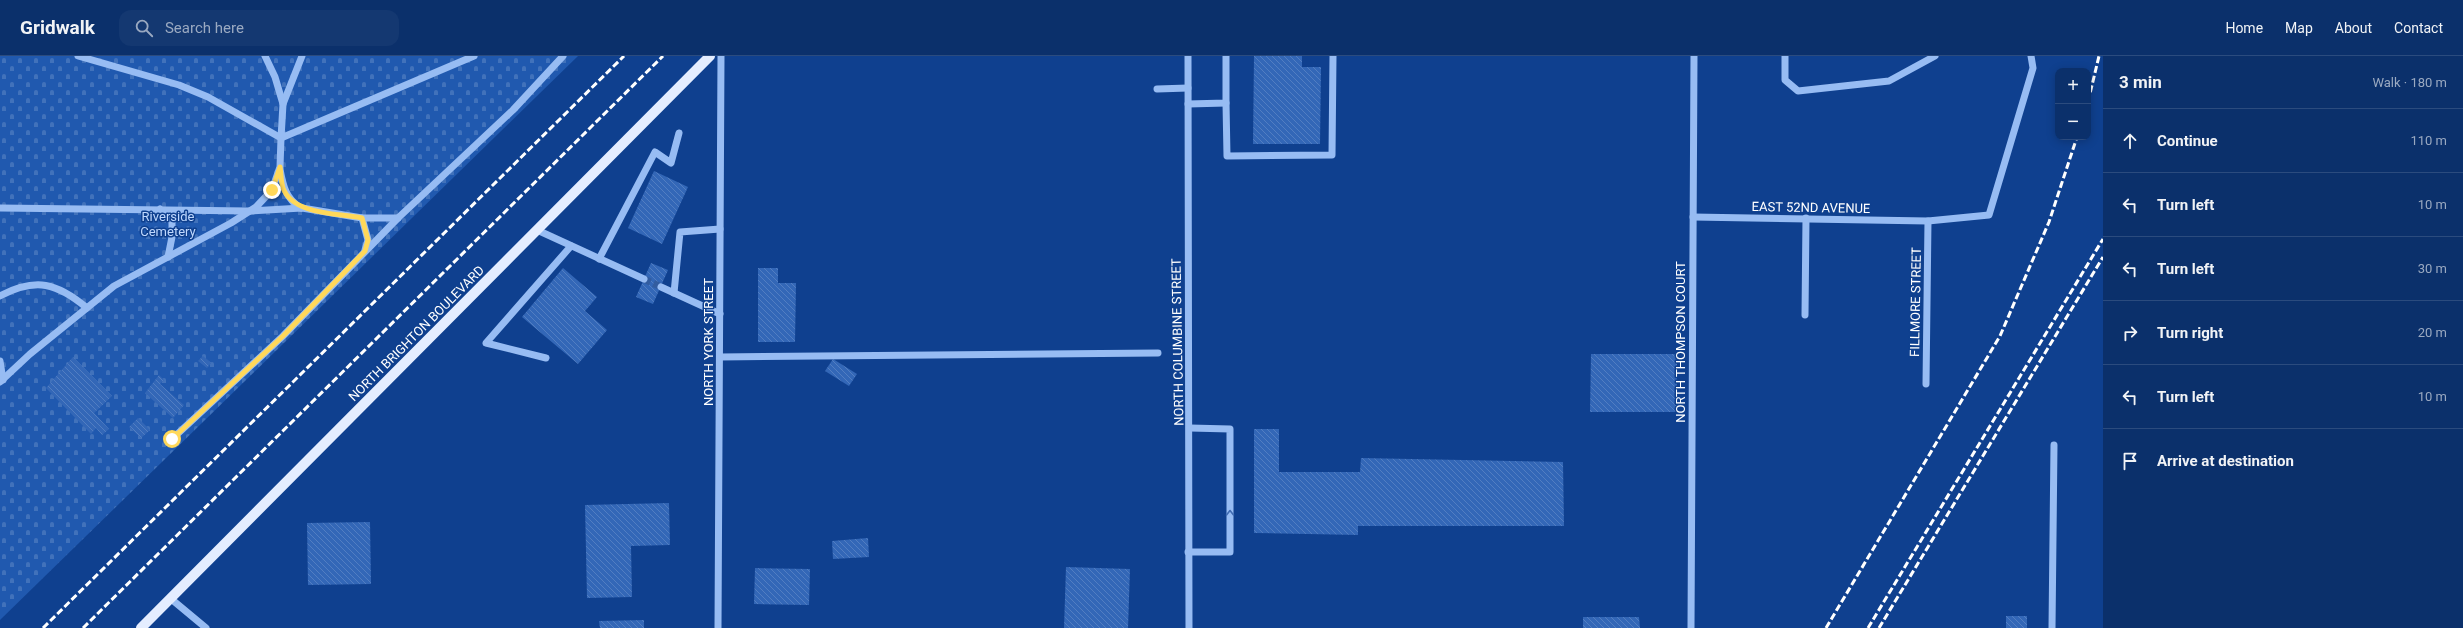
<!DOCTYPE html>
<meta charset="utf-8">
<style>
:root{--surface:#0b306b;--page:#143871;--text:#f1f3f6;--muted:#9aa9c1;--line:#2b4b7e}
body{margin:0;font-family:Roboto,sans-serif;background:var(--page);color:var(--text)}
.controls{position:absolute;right:12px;top:12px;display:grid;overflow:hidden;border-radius:8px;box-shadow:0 2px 10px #0003}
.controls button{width:36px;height:36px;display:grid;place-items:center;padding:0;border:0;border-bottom:1px solid var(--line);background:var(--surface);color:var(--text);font:20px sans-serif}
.stop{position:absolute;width:12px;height:12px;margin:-9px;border:3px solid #ffd85a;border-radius:50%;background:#fff}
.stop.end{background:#ffd85a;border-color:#fff;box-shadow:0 1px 4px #0008}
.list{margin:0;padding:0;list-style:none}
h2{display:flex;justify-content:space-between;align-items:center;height:52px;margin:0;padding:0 16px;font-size:17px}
h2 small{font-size:13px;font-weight:400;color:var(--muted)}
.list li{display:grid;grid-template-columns:26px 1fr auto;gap:12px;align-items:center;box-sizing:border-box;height:64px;padding:0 16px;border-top:1px solid var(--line)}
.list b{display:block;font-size:15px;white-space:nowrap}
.list em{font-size:13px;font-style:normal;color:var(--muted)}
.icon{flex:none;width:22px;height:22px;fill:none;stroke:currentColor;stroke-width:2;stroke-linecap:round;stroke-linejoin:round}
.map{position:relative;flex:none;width:2103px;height:572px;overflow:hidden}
header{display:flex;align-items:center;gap:24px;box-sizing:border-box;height:56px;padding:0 20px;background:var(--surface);border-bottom:1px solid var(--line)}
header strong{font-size:19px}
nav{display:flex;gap:22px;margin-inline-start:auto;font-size:14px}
.search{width:280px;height:36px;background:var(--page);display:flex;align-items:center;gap:10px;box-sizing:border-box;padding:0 14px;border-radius:12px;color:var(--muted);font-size:15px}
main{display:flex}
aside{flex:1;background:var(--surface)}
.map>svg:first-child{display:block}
.cemetery{fill:url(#cemetery-stones)}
.building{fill:url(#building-back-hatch)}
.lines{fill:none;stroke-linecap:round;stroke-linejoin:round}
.minor-tunnel{stroke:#335da0;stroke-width:7;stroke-dasharray:7 3.5;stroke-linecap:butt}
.minor{stroke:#97bcf3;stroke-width:7}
.major{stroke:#e4edff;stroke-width:10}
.rail{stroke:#fff;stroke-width:3;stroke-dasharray:7 3;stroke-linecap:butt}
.oneway{stroke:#3f6bb2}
.route{stroke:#ffd85a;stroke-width:5}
.labels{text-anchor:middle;stroke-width:3;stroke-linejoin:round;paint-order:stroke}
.street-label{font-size:13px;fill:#fff;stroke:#0f408f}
.park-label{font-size:13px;fill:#bfd8fe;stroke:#0f408f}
</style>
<header>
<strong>Gridwalk</strong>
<div class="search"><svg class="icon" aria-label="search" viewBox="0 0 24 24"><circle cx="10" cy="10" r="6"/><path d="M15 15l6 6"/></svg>Search here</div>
<nav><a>Home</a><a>Map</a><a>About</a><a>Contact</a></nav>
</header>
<main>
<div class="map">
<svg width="2103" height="572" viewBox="0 0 2103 572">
<defs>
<pattern id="cemetery-stones" width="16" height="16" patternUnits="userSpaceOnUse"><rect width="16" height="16" fill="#2059af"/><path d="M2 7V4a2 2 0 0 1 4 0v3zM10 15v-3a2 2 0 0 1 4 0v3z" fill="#4172bb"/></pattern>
<pattern id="building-back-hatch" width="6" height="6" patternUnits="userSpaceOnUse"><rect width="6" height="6" fill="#3367b7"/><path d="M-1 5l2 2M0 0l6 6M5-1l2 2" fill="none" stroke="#527ec2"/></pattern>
</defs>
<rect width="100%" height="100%" fill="#0f408f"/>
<path class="cemetery" d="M0,0H578L0,564Z"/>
<g class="building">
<path d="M1254,0H1302V11H1321L1320,88H1253Z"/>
<path d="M654,115L688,131L662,188L628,172Z"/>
<path d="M651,207L668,214L653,248L636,241Z"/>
<path d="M563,212L597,241L585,255L607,274L578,308L522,261Z"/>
<path d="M758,212H778V227H796L795,286H758Z"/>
<path d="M1591,298H1677V356H1590Z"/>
<path d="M203,300L211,307L207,312L198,305Z"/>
<path d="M73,301L112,340L94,357L109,373L102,379L96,372L91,378L46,332Z"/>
<path d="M833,303L857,318L849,330L825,315Z"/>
<path d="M159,319L164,324L160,328L184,349L173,362L145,337Z"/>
<path d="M138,362L150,374L141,382L129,371Z"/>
<path d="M1254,373H1279V416H1360L1361,402L1563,406L1564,470H1358V479L1254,477Z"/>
<path d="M669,447L670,489L631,490L632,541L587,542L585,449Z"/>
<path d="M370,466L371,528L308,529L307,467Z"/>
<path d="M868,482L869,501L833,503L832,485Z"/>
<path d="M1066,511L1130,513L1128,572H1064Z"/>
<path d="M755,512L810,513L809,549L754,548Z"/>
<rect x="2006" y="560" width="21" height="12"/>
<path d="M1583,561H1639L1640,572H1583Z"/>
<path d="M644,564V572H600L599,565Z"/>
</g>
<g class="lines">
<path class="minor-tunnel" d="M644,223L661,231"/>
<g class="minor">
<path d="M265,0L275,21L283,48"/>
<path d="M302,0L283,48L281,82L474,0"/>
<path d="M1188,0L1189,572"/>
<path d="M1785,0V24L1798,35L1889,25L1935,0"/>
<path d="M1157,33L1188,32"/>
<path d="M1226,47L1227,100L1332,99L1333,0"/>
<path d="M1188,48L1226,47V0"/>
<path d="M280,113C283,130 286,143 301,152"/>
<path d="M0,152L250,155L302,152L362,162H398"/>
<path d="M160,153L172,166V181L168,201"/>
<path d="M1693,161L1928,165L1989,159L2033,12L2031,0"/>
<path d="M362,162L368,184L365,194"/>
<path d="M537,174L644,223"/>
<path d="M599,203L655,96L671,107L679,77"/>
<path d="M661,231L720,258"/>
<path d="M674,237L680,176L720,173"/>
<path d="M0,240C36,221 57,227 87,252"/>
<path d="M1805,259L1806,162"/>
<path d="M720,301L1158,297"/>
<path d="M546,302L486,287L571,190"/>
<path d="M0,305L3,324"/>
<path d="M0,326L30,298L114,230L231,167L256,151L272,134L280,111L281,82L208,41L179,29L78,0"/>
<path d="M1926,328L1928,165"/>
<path d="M172,383L283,280L398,162L513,54L563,0"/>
<path d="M1188,496H1230V373L1190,372"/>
<path d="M170,542L206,572"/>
<path d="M718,572L721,0"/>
<path d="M1691,572L1694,0"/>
<path d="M2052,572L2054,389"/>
</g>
<path class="major" d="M141,572L710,0"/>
<g class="rail">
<path d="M2088,46L2099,0"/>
<path d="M43,572L624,0"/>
<path d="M83,572L663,0"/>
<path d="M1826,572L2000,280L2049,166L2077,81"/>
<path d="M1868,572L2103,183"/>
<path d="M1879,572L2103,201"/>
</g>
</g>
<defs><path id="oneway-chevron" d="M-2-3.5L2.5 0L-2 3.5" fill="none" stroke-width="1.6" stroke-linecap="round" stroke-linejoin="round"/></defs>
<use class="oneway" href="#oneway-chevron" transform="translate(1230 457) rotate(-90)"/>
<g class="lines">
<path class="route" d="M172,383L283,280L365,195L368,184L362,162C337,157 293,159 283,132C281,126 281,117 280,111L272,134"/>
</g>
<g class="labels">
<g class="street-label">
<text transform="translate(1811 151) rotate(1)" y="5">EAST 52ND AVENUE</text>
<text transform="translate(1915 246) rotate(-89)" y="5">FILLMORE STREET</text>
<text transform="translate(416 277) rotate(-45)" y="5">NORTH BRIGHTON BOULEVARD</text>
<text transform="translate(708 286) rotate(-90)" y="5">NORTH YORK STREET</text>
<text transform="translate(1177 286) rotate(-91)" y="5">NORTH COLUMBINE STREET</text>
<text transform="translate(1680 286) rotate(-90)" y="5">NORTH THOMPSON COURT</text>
</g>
<g class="park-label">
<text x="168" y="165">Riverside<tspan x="168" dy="15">Cemetery</tspan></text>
</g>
</g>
</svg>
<div class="controls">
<button>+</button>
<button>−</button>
</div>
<div class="stop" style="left:172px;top:383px"></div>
<div class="stop end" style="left:272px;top:134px"></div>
</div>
<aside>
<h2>3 min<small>Walk · 180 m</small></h2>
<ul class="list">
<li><svg class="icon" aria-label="ahead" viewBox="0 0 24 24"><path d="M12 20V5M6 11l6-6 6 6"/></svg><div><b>Continue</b></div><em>110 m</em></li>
<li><svg class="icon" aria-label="left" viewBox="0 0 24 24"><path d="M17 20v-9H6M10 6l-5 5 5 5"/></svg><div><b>Turn left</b></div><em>10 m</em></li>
<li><svg class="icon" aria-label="left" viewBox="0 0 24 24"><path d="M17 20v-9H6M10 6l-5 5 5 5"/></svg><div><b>Turn left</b></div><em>30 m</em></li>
<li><svg class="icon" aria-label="right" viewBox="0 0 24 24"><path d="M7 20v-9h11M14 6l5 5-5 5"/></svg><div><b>Turn right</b></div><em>20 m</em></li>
<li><svg class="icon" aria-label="left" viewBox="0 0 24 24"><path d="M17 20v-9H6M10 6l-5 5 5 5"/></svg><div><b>Turn left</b></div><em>10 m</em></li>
<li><svg class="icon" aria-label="arrive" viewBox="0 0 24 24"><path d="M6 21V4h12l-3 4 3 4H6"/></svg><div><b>Arrive at destination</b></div></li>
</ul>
</aside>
</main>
